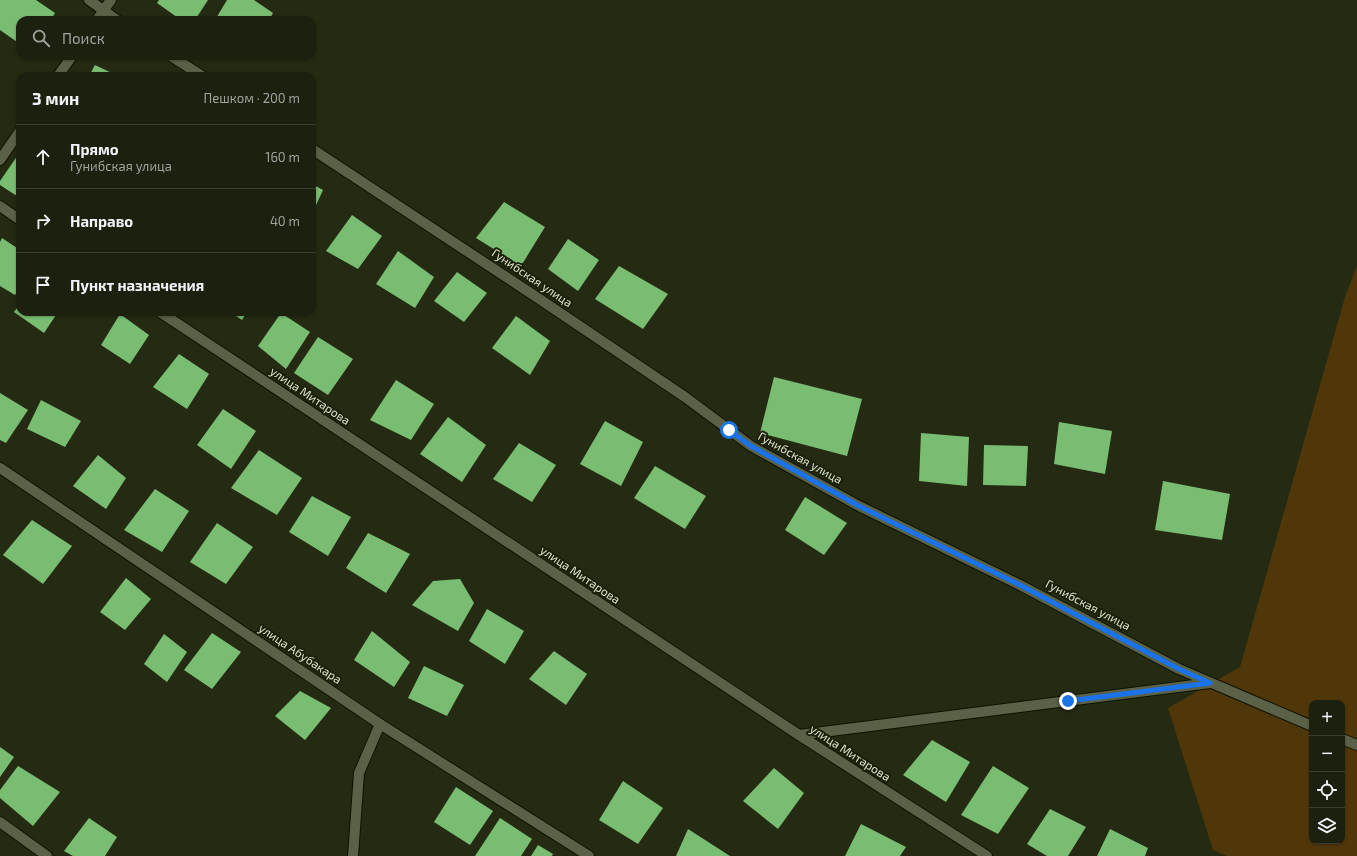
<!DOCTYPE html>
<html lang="ru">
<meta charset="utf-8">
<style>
:root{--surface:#1c200e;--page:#292d1c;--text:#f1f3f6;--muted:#a0a39e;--line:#3a3e2e}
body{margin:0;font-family:"Exo 2",sans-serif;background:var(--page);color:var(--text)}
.controls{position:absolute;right:12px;bottom:12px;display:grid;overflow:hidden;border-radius:8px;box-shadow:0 1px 3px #0004}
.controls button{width:36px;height:36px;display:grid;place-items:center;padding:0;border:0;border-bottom:1px solid var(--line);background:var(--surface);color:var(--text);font:20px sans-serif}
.stop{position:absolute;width:12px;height:12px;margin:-9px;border:3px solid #1a73e8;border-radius:50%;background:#fff}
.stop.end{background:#1a73e8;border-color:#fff;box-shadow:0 1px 4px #0008}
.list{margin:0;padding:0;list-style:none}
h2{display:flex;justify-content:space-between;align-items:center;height:52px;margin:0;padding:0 16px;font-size:17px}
h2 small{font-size:13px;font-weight:400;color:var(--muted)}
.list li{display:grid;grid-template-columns:26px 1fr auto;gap:12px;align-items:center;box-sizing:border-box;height:64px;padding:0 16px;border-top:1px solid var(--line)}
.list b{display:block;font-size:15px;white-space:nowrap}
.list p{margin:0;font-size:13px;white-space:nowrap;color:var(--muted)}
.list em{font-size:13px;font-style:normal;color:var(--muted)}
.icon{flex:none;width:22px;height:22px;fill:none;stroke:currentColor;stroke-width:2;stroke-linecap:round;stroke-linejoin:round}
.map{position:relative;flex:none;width:1357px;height:856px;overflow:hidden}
.search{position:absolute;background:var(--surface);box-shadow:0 1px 3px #0004;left:16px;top:16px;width:300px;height:44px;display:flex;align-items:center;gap:10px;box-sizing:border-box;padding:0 14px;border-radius:12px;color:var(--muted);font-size:15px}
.panel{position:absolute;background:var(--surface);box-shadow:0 1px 3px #0004;left:16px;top:72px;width:300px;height:244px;border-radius:12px}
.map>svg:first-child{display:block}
.green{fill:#50370a;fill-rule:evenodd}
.building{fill:#78bd71}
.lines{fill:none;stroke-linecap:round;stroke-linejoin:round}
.service-casing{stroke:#0e1300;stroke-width:12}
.minor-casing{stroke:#0e1300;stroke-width:12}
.service{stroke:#5a6146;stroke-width:10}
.minor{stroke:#5a6146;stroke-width:10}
.route{stroke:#1a73e8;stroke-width:5}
.labels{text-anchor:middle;stroke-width:4;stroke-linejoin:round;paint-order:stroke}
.street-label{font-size:12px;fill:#dce0d1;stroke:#1b2108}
</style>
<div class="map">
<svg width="1357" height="856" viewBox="0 0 1357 856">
<rect width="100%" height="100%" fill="#252b12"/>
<path class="green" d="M1357,266V856H1227L1213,850L1168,708L1240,667L1345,297ZM1312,703H1342V841H1312Z"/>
<g class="building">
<path d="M0,0H36L55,13L51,20H20V44L0,30Z"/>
<path d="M159,0H208L195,20H181L157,3Z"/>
<path d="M227,0H254L273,13L269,20H215Z"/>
<path d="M95,65L118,76H89Z"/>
<path d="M20,152V198L0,185V181Z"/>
<path d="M312,184L323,190L312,214Z"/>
<path d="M504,202L545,227L521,266L476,238Z"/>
<path d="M352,215L382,236L358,269L326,251Z"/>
<path d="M2,238L20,250V288L15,295L0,286V242Z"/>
<path d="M568,239L599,260L578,291L548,269Z"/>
<path d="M398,251L434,277L415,308L376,284Z"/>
<path d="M619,266L668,294L643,329L595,299Z"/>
<path d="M457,272L487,293L464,322L434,301Z"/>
<path d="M20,304V312H58L44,333L14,312Z"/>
<path d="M230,312H247L242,320Z"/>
<path d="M281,313L310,332L286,369L258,346Z"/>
<path d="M120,314L149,335L130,364L101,345Z"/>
<path d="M516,316L550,341L530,375L492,348Z"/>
<path d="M318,337L353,359L328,395L294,373Z"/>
<path d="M179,354L209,374L187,409L153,387Z"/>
<path d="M774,377L862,399L847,456L760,433Z"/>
<path d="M396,380L434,404L411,440L370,420Z"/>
<path d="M0,393L28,410L6,443L0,440Z"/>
<path d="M41,400L81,421L65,447L27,429Z"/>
<path d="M223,409L256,431L231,469L197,445Z"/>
<path d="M448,417L486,445L462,482L420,454Z"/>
<path d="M605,421L643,442L621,486L580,464Z"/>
<path d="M1059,422L1112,431L1105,474L1054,464Z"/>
<path d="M921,433L969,437L967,486L919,481Z"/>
<path d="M519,443L556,465L532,502L493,479Z"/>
<path d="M984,445L1028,446L1026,486L983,485Z"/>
<path d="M259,450L302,478L277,515L231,488Z"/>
<path d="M98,455L126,478L106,509L73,486Z"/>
<path d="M655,466L706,496L685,529L634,498Z"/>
<path d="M1163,481L1230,494L1222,540L1155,530Z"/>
<path d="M155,489L189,511L162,552L124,530Z"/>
<path d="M312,496L351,517L328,556L289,532Z"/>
<path d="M805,497L847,523L824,555L785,530Z"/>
<path d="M32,520L72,546L43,584L3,555Z"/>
<path d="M217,523L253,547L226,584L190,562Z"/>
<path d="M368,533L410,554L386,593L346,568Z"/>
<path d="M126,578L151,599L125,630L100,612Z"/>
<path d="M460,579L474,603L458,631L412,605L433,581Z"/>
<path d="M487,609L524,631L505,664L469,641Z"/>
<path d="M372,631L410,662L394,687L354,660Z"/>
<path d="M212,633L241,652L212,689L184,670Z"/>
<path d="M164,634L187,652L167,682L144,664Z"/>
<path d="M554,651L587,674L566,705L529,679Z"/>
<path d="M424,666L464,685L447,716L408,698Z"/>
<path d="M300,691L331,708L305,740L275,716Z"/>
<path d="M932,740L970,762L946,802L903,775Z"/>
<path d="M0,747L14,757L0,777Z"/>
<path d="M18,766L60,792L33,826L0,798V790Z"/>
<path d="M993,766L1029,788L998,834L961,815Z"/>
<path d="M774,768L804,793L778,829L743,801Z"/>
<path d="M623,781L663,808L638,844L599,820Z"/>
<path d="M456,787L493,811L470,845L434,822Z"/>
<path d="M1050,809L1086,827L1068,856H1047L1027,844Z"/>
<path d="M89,818L117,837L105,856H73L64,851Z"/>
<path d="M500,818L532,839L521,856H475Z"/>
<path d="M861,824L906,847L900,856H845Z"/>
<path d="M688,829L730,856H676Z"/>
<path d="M1110,829L1148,848L1145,856H1097Z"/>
<path d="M538,845L553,854L552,856H531Z"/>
</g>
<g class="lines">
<g class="service-casing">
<g id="service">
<path d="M103,11L111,0"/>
<path d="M353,856L359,773L380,724"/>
</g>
</g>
<g class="minor-casing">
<g id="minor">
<path d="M89,0L117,20"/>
<path d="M97,20L103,11"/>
<path d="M171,56L202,76"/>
<path d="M58,76L72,56"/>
<path d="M312,149L538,298L685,397L751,446L859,506L1020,585L1179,669L1312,726"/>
<path d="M0,160L20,131"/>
<path d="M0,206L20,220"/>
<path d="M160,312L799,735L987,856"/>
<path d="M0,468L380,724L589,856"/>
<path d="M799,735L1210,683"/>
<path d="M1342,739L1357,745"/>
<path d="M0,822L47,856"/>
</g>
</g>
<use href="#service" class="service"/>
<use href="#minor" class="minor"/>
</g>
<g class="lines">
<path class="route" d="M729,430L751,446L859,506L1020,585L1179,669L1210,683L1068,701"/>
</g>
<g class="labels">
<g class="street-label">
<text transform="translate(532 278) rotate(34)" y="4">Гунибская улица</text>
<text transform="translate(310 396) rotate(34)" y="4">улица Митарова</text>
<text transform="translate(800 458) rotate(29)" y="4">Гунибская улица</text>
<text transform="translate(580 575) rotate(34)" y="4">улица Митарова</text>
<text transform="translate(1088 605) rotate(28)" y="4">Гунибская улица</text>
<text transform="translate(300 654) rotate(34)" y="4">улица Абубакара</text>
<text transform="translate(850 753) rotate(33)" y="4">улица Митарова</text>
</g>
</g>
</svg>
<div class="controls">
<button>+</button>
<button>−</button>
<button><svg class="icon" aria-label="locate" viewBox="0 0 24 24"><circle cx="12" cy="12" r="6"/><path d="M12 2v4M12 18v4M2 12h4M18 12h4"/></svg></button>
<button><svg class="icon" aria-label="layers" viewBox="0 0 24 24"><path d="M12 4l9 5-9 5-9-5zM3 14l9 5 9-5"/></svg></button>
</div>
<div class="stop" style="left:729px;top:430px"></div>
<div class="stop end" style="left:1068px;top:701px"></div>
<div class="search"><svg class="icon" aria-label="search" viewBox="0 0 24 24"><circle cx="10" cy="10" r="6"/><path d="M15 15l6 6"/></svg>Поиск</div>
<section class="panel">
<h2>3 мин<small>Пешком · 200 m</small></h2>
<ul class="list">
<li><svg class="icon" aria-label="ahead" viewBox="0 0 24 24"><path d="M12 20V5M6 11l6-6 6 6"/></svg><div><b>Прямо</b><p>Гунибская улица</p></div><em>160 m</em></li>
<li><svg class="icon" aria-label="right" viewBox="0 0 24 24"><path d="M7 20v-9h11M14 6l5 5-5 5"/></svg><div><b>Направо</b></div><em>40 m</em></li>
<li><svg class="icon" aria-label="arrive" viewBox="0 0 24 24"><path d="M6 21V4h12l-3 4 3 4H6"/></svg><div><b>Пункт назначения</b></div></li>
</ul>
</section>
</div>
